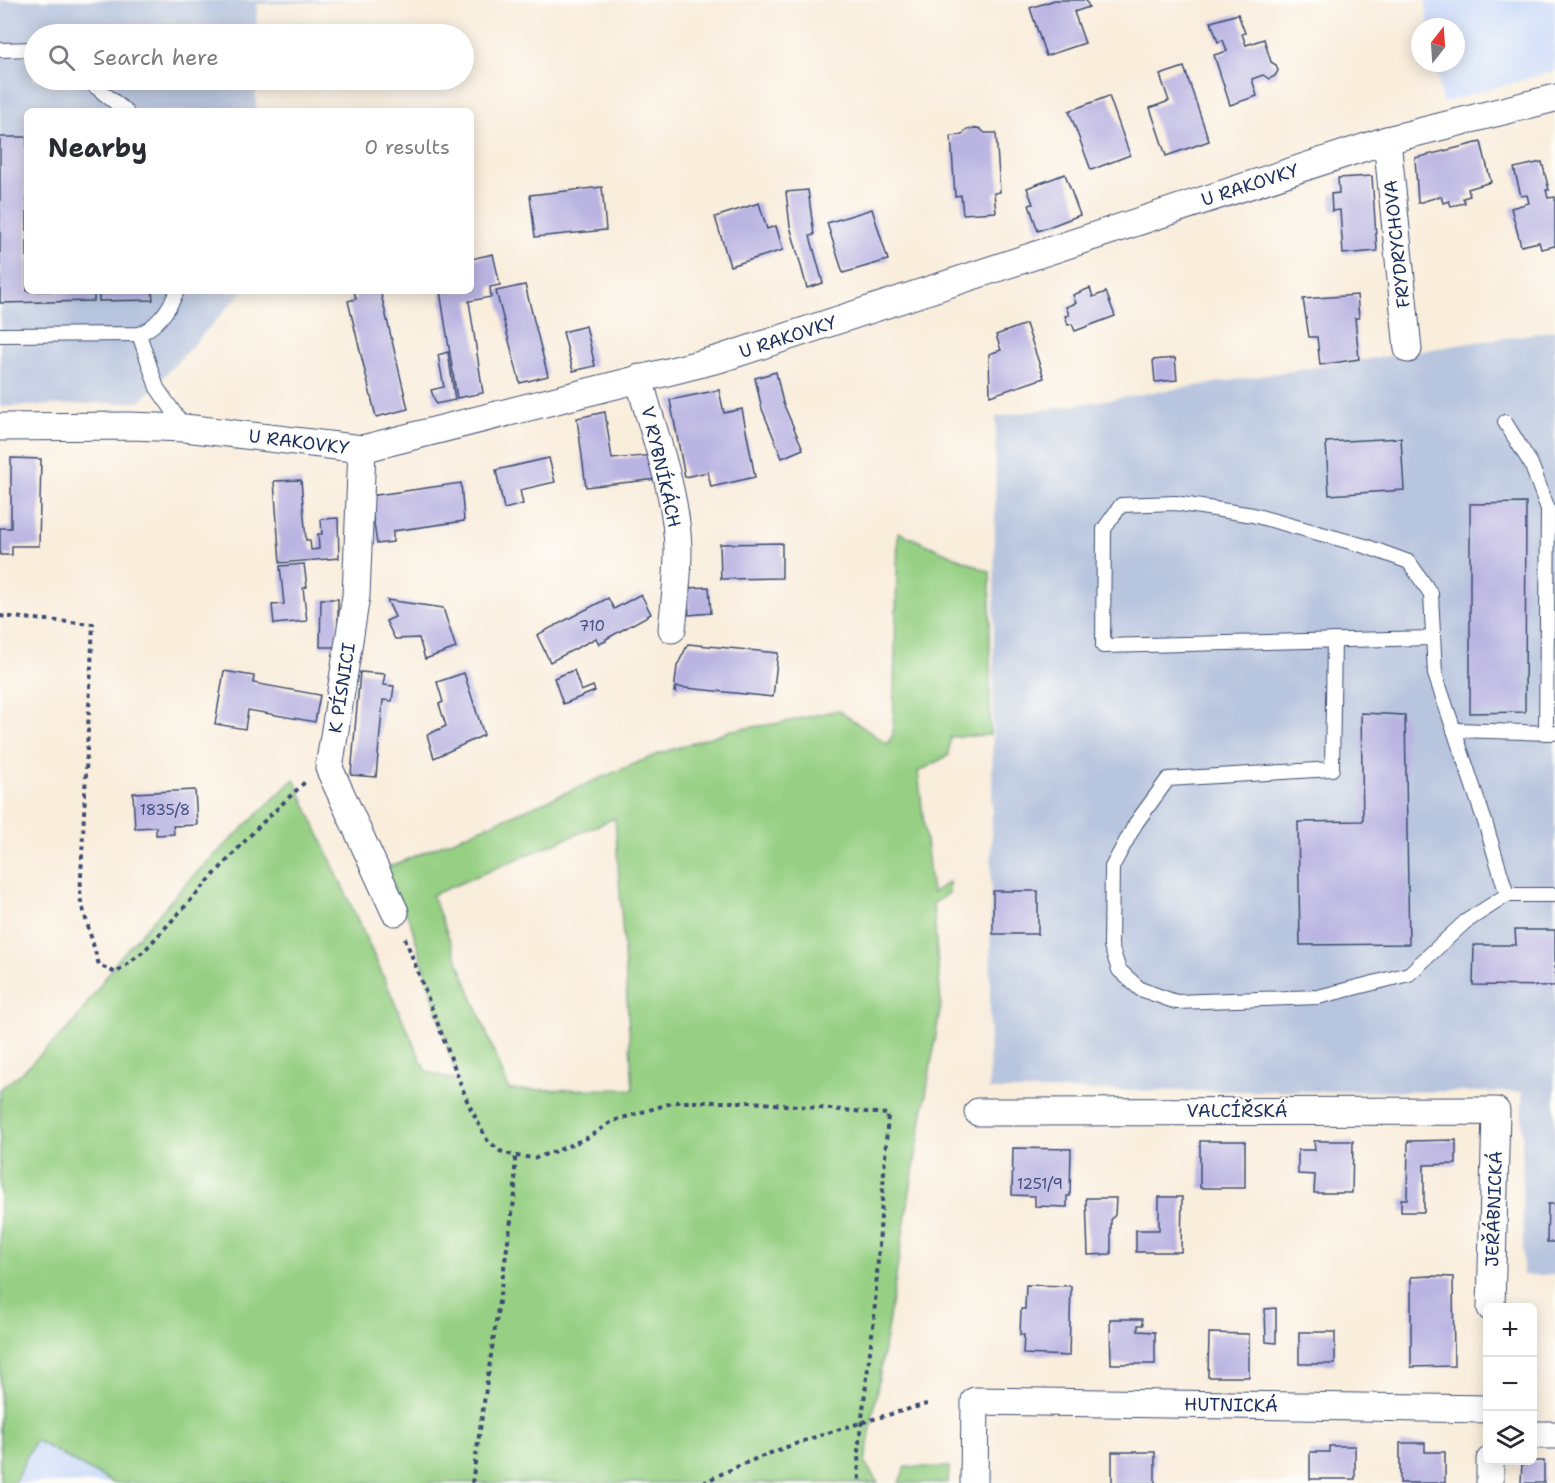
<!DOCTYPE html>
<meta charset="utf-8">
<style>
:root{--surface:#fff;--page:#f2f2f3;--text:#2b2b33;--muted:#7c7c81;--line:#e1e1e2}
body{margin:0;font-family:"Shantell Sans",sans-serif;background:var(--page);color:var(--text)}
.controls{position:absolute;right:18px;bottom:18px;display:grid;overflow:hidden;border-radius:9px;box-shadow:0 3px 15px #0003}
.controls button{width:54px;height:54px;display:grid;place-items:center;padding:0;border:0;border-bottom:2px solid var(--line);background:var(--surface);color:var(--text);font:30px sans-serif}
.compass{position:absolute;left:1411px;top:18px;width:54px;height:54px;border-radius:50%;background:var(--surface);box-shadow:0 3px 15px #0003;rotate:17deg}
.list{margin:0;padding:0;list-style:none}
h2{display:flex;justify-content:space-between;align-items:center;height:78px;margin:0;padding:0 24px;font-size:26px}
h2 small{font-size:20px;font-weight:400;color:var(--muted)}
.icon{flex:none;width:33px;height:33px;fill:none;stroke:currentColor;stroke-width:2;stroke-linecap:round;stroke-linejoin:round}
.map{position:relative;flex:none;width:1555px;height:1483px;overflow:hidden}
.search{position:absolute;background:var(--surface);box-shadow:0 3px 15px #0003;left:24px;top:24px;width:450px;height:66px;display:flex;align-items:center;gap:15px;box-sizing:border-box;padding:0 21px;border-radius:33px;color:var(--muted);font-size:22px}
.panel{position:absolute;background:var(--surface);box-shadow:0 3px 15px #0003;left:24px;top:108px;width:450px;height:186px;border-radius:9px}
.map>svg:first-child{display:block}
.built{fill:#ccdbfa}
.industrial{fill:#b8c5de}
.green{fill:#97d084;stroke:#598071;stroke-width:1.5;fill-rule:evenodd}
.building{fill:#bab4e2}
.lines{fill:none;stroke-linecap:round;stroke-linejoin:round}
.service-casing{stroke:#3c4c71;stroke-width:16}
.minor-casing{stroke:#3c4c71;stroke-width:29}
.path{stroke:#3c4c71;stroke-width:4;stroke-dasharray:4.5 4.5;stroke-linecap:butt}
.service{stroke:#fff;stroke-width:14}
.minor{stroke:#fff;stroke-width:27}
.labels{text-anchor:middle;stroke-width:4.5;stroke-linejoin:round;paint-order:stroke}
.number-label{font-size:15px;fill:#43507f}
.street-label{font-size:18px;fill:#1b2f5e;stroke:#fdfcf7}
</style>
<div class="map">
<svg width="1555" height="1483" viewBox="0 0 1555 1483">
<rect width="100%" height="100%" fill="#fdfcf7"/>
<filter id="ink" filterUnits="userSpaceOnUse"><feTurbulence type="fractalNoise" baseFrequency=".0167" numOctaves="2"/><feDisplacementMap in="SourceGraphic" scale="12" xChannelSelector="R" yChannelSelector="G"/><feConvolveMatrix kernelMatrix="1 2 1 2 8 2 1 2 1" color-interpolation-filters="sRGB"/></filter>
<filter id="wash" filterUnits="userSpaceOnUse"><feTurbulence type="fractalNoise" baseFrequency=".008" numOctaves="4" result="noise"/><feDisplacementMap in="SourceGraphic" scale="24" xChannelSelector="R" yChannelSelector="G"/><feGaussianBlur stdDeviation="1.35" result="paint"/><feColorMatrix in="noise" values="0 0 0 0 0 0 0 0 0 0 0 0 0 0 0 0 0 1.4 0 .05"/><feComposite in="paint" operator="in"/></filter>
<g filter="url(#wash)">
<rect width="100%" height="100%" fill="#f9eddc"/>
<g class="built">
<path d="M1425,0H1555V71L1442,103L1436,63H1456V27H1429Z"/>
<path d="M34,1440L113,1483H14Z"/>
</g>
<g class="industrial">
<path d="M0,0H356L257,4L256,34H34V80H256V111H27V291H243L140,402L0,407Z"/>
<path d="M1555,330V1275H1523L1522,1092L989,1090L996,417Z"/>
</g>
<g class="green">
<path d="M898,532L990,572V735L950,737L949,755L918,772L932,893L949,882V893L933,904L941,1004L865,1463L878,1483H113L35,1440L14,1483H0V1089L21,1073L73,1024L120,957L192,877L294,779L426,1071L458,1081L411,924L384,869L658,754L732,730L780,723L838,710L887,744L893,735ZM615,818L633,1089L509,1090L432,895Z"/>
<path d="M905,1467H949L948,1483H899Z"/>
</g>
<g id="blocks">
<g class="building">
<path d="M1055,0H1086L1089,7L1074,12L1085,43L1046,56L1030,8Z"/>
<path d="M1238,14L1245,33L1242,34L1246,45L1264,39L1271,62L1276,65L1278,71L1275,76L1269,79L1263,75L1252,79L1257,96L1230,105L1214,55L1227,51L1223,40L1218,42L1211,22Z"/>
<path d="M1184,67L1209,141L1166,156L1150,108L1169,101L1160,75Z"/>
<path d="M1109,96L1130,155L1091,170L1069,111Z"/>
<path d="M979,128L985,133H996L1000,192L994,193L996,212L963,214L961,195L955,196L951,136L962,135L967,129Z"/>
<path d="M0,137H27V291H94V301L0,303Z"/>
<path d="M1481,142L1491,182L1468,189L1470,196L1463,198L1465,203L1451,206L1449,201L1443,203L1441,196L1418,203L1415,158Z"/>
<path d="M1542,162L1549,190H1546L1548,198L1555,197V246L1541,249L1539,242L1521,246L1511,208L1529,203L1527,195L1521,196L1514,168Z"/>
<path d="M1065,174L1080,215L1038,231L1029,205L1033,204L1027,188Z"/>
<path d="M1372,176L1377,251L1343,254L1340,210L1332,211L1331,194L1339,193L1338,178Z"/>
<path d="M602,187L606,230L535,237L530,195Z"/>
<path d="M808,190L814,235L810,236L823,283L807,288L790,226L786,192Z"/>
<path d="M759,203L767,229L776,226L783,250L730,266L715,217Z"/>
<path d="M872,209L888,260L843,273L827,223Z"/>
<path d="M493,254L500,285L490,287L491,297L469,301L483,393L457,398L440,291H471V259Z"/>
<path d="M525,285L548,376L520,383L496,291Z"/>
<path d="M1090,288L1093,297L1106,292L1115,316L1075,331L1072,324L1068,325L1065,316L1069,315L1066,307L1076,303L1073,295Z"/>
<path d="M99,291H152L153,300L99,301Z"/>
<path d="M354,291H390L381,294L408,409L376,417L348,301L356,299Z"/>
<path d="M1357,295L1359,318H1355L1359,359L1320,365L1317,337H1309L1303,299Z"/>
<path d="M1026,324L1044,378L990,396L989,354L1001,350L996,335Z"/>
<path d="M586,326L595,366L573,371L563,332Z"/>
<path d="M448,352L455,400L436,404L431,390L444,387L438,355Z"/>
<path d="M1175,358L1177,380L1155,382L1153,360Z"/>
<path d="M776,372L783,403L803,449L782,458L762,409L755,378Z"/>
<path d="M719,390L724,413L742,409L755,477L711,487L708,472L685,477L670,400Z"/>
<path d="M605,412L612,459L654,455L657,479L586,487L577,418Z"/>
<path d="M1401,438L1404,490L1329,495L1326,442Z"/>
<path d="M11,458L41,459L39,546H12V555H0V528H11Z"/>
<path d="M549,458L555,482L520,490L523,504L504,509L496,470Z"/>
<path d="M301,480L306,540H310L311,550L319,549L318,534H322L321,519L338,518L339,558L280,563L274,481Z"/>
<path d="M461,483L464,521L393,531V542L377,544L370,496Z"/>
<path d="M1526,503L1525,712L1470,713V504Z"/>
<path d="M782,543V578L721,579L720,544Z"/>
<path d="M304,564L307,587L303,588L307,621L274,624L272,605L284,604L280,566Z"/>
<path d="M709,587L711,613L689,615L687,588Z"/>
<path d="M641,594L651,614L606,639V641L599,644L596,638L550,662L537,635L608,598L614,609Z"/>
<path d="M321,599H338V647H320Z"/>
<path d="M387,600L443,608L456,648L425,659L419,638L395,639L386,621L395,617Z"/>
<path d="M688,644L778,653L773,697L677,687L676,692H674L677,666Z"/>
<path d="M574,670L581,691L593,686L595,691L563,704L554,678Z"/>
<path d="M224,671L254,676L253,683L320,695L315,722L248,710L245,729L215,724Z"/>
<path d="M360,672L385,674L383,685L394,686L392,701L383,700L376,777L351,775Z"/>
<path d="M464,673L484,735L434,758L427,735L446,726L439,704L443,702L437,682Z"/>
<path d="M1361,713L1405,715L1409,944L1300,945L1298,822L1363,821Z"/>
<path d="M195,790L197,825L173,826L174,834L156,835V827L135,828L133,793Z"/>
<rect x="993" y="891" width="45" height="43"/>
<path d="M1515,930H1555V986L1473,985L1474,945H1516Z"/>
<path d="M1456,1140V1164L1424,1165V1212H1401V1199H1407L1408,1141Z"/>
<rect x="1200" y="1141" width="45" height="47"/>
<path d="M1314,1141H1353L1352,1193H1314L1315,1175L1298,1174V1150H1315Z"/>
<path d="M1013,1148L1071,1149L1070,1196H1067V1207L1035,1206V1196L1012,1195Z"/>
<path d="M1159,1197H1182L1181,1252H1136V1230H1159Z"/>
<path d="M1086,1198H1116L1115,1215L1111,1220V1254L1088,1255Z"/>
<path d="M1548,1204H1555V1242H1547Z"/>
<path d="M1431,1276L1453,1277L1454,1366L1411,1367V1277Z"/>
<path d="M1026,1285L1071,1286L1069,1356L1023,1354L1024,1335H1020L1021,1309H1025Z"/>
<path d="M1276,1308V1343L1266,1342L1265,1309Z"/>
<path d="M1110,1319H1142L1143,1325H1138V1331L1155,1332V1364H1111Z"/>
<rect x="1299" y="1332" width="36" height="32"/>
<path d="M1209,1333L1249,1334V1377H1208Z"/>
<path d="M1400,1443H1425V1452H1445V1483H1400Z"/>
<path d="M1329,1446H1355V1479H1310V1452H1329Z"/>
<rect x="1112" y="1452" width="43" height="31"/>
<path d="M1522,1461H1544V1483H1521Z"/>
</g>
</g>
</g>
<g filter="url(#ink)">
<use href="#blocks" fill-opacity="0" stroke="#3c4c71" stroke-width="1.5"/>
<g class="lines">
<g class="service-casing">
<g id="service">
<path d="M0,50L34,49"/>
<path d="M87,80L126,111"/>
<path d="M139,334L157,388L185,428"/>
<path d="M0,335L139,334C158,326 169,310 177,291"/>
<path d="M1505,422L1531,464L1548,509L1546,733"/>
<path d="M1433,638L1103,646L1104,529L1121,505L1175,503L1253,515L1365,546L1409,562L1431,594L1435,674L1485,822L1507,895"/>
<path d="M1334,640L1332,769L1168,779L1136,823L1112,867L1111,946L1119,970L1140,989L1176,1002L1318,997L1409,974L1465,922L1507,895H1555"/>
<path d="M1454,730L1554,733"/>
</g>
</g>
<g class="minor-casing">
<g id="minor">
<path d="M1387,140L1408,349"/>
<path d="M639,378C653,434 677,491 678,550C678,576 675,602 672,629"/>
<path d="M0,427L129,426L185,428L362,449L719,359L1387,140L1555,98"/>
<path d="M362,449L356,596L329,768L395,912"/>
<path d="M978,1112L1496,1111L1491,1308"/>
<path d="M1532,1435H1555"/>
<path d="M974,1483L975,1401L1488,1409"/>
<path d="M1490,1483V1460"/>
</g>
</g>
<g class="path">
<path d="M0,616L93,624L80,898L99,965L116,973L144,951L257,828L305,782"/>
<path d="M405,938L468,1103L487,1140L500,1151L515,1156L536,1158L561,1149L587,1138L613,1121L675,1102H751L888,1114L874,1318L858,1451L859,1483"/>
<path d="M472,1483L515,1194V1156"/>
<path d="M703,1483C773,1447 851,1425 927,1404"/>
</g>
<use href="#service" class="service"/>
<use href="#minor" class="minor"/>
</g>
</g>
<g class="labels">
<g class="number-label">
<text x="592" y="631">710</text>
<text x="165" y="815">1835/8</text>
<text x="1040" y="1189">1251/9</text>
</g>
<g class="street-label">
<text transform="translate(1250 185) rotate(-18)" y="6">U RAKOVKY</text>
<text transform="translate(1397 244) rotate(-96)" y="6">FRYDRYCHOVA</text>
<text transform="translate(788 337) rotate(-18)" y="6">U RAKOVKY</text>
<text transform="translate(299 442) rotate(7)" y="6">U RAKOVKY</text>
<text transform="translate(661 467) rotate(77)" y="6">V RYBNÍKÁCH</text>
<text transform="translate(342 688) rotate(-81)" y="6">K PÍSNICI</text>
<text x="1237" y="1117">VALCÍŘSKÁ</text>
<text transform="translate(1494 1209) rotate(-88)" y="6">JEŘÁBNICKÁ</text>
<text transform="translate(1231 1405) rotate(1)" y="6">HUTNICKÁ</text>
</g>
</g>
</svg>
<div class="controls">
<button>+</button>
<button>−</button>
<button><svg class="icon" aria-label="layers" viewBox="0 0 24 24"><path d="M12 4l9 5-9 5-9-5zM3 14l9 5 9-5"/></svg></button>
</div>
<svg class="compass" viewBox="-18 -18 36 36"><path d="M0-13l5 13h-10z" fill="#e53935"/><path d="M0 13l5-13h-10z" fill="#7c7c81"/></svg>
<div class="search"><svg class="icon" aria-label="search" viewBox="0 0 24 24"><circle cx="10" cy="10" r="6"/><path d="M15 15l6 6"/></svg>Search here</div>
<section class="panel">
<h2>Nearby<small>0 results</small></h2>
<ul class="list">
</ul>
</section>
</div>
